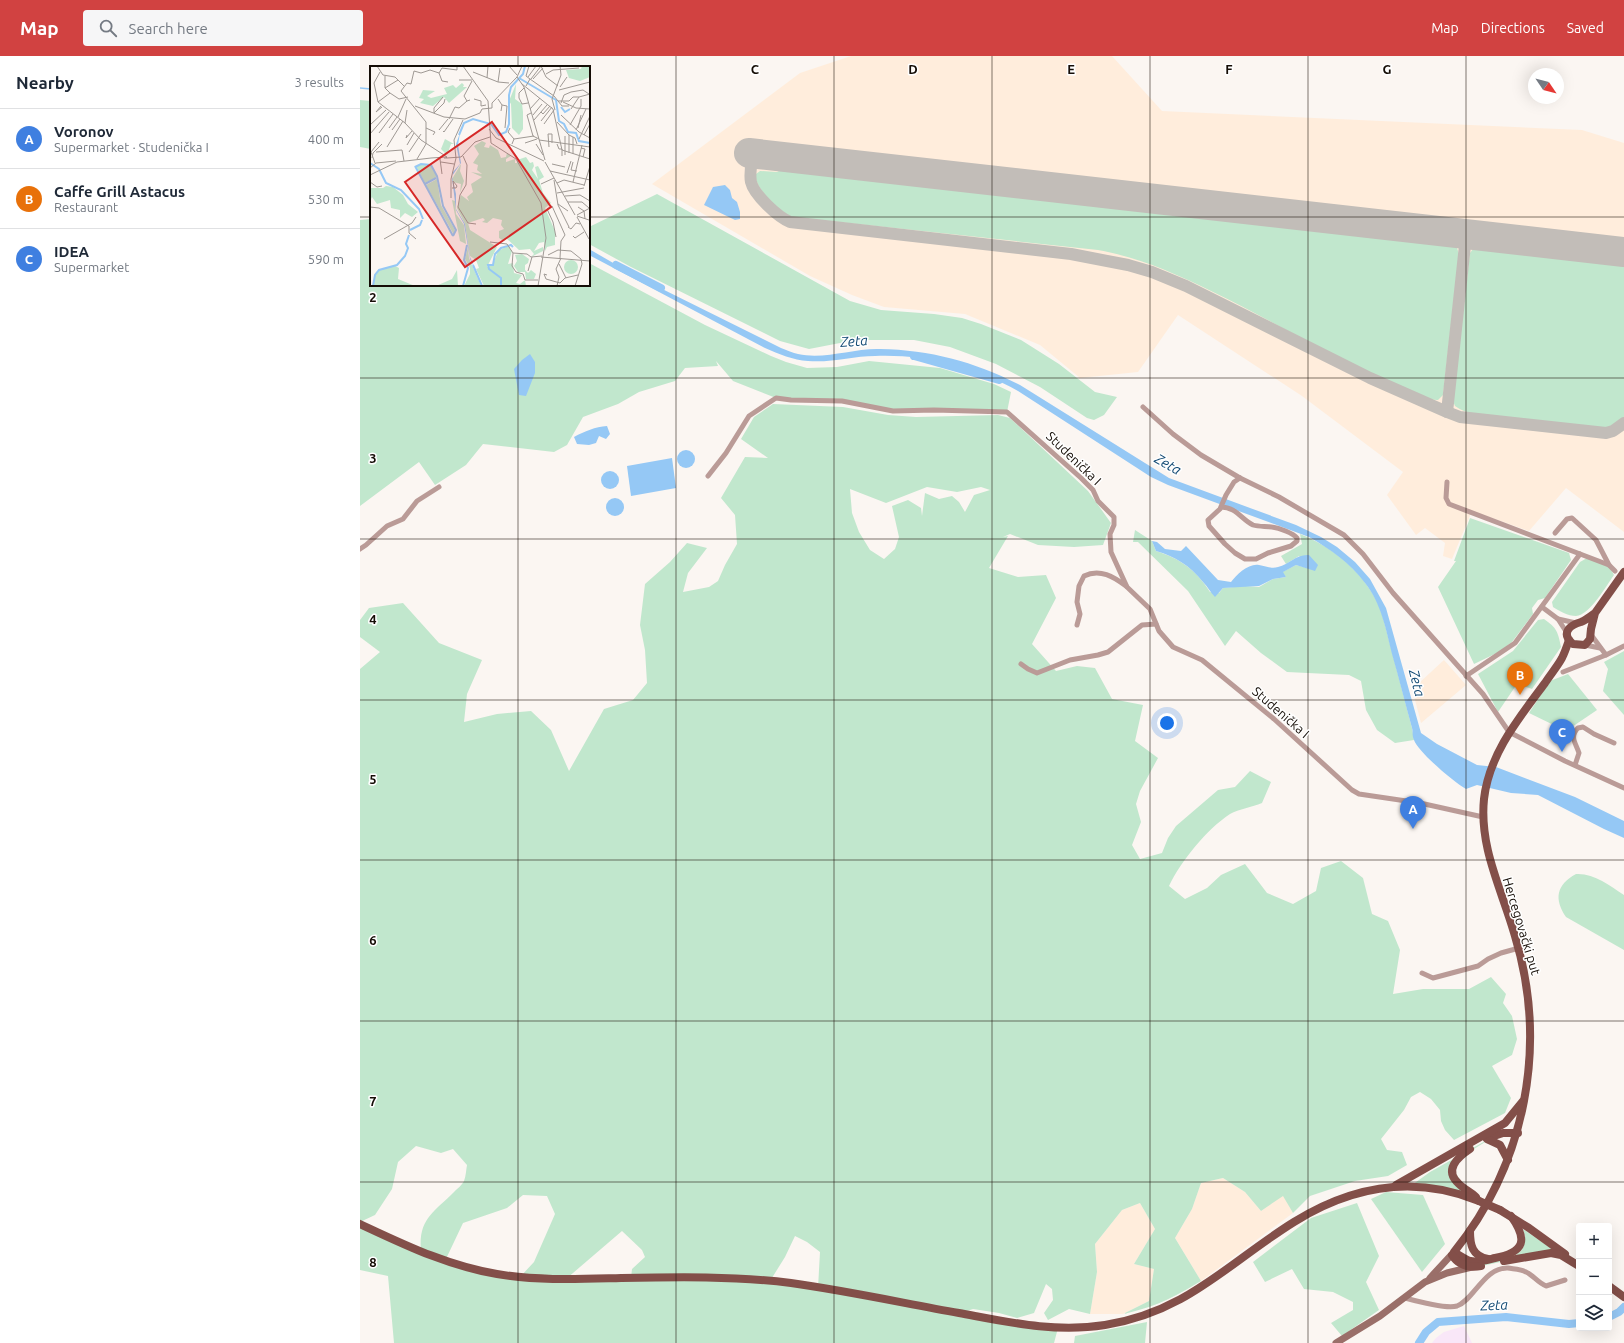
<!DOCTYPE html>
<meta charset="utf-8">
<style>
:root{--surface:#fff;--page:#f6f6f7;--text:#1f2937;--muted:#747a83;--line:#e0e1e3;--accent:#d14241}
body{margin:0;font-family:Ubuntu,sans-serif;background:var(--page);color:var(--text)}
.controls{position:absolute;right:12px;bottom:12px;display:grid;overflow:hidden;border-radius:4px;box-shadow:0 4px 16px #0002}
.controls button{width:36px;height:36px;display:grid;place-items:center;padding:0;border:0;border-bottom:1px solid var(--line);background:var(--surface);color:var(--text);font:20px sans-serif}
.compass{position:absolute;left:1168px;top:12px;width:36px;height:36px;border-radius:50%;background:var(--surface);box-shadow:0 4px 16px #0002;rotate:125deg}
.you{position:absolute;left:807px;top:667px;width:14px;height:14px;margin:-10px;border:3px solid #fff;border-radius:50%;background:#1a73e8;box-shadow:0 0 0 6px #1a73e833}
.badge{display:grid;place-items:center;width:26px;height:26px;border-radius:50%;background:var(--accent);color:#fff;font-size:13px;font-weight:700}
.pin{position:absolute;translate:-50% -33px;filter:drop-shadow(0 1px 2px #0008)}
.pin::after{content:'';position:absolute;top:21px;width:14px;height:12px;background:inherit;clip-path:polygon(0 0,100% 0,50% 100%)}
.list{margin:0;padding:0;list-style:none}
h2{display:flex;justify-content:space-between;align-items:center;height:52px;margin:0;padding:0 16px;font-size:17px}
h2 small{font-size:13px;font-weight:400;color:var(--muted)}
.list li{display:grid;grid-template-columns:26px 1fr auto;gap:12px;align-items:center;box-sizing:border-box;height:60px;padding:0 16px;border-top:1px solid var(--line)}
.list b{display:block;font-size:15px;white-space:nowrap}
.list p{margin:0;font-size:13px;white-space:nowrap;color:var(--muted)}
.list em{font-size:13px;font-style:normal;color:var(--muted)}
.icon{flex:none;width:22px;height:22px;fill:none;stroke:currentColor;stroke-width:2;stroke-linecap:round;stroke-linejoin:round}
.map{position:relative;flex:none;width:1264px;height:1287px;overflow:hidden}
header{display:flex;align-items:center;gap:24px;box-sizing:border-box;height:56px;padding:0 20px;background:var(--accent);color:#fff}
header strong{font-size:19px}
nav{display:flex;gap:22px;margin-inline-start:auto;font-size:14px}
.search{width:280px;height:36px;background:var(--page);display:flex;align-items:center;gap:10px;box-sizing:border-box;padding:0 14px;border-radius:4px;color:var(--muted);font-size:15px}
main{display:flex}
aside{flex:1;background:var(--surface)}
.map>svg:first-child{display:block}
.commercial{fill:#f9e7f8}
.built{fill:#ffeddc}
.green{fill:#c1e7cd;fill-rule:evenodd}
.water{fill:#95c8f5}
.lines{fill:none;stroke-linecap:round;stroke-linejoin:round}
.stream{stroke:#95c8f5;stroke-width:1.5}
.river{stroke:#95c8f5;stroke-width:8}
.taxiway{stroke:#c2bdb8;stroke-width:12}
.runway{stroke:#c2bdb8;stroke-width:30}
.minor{stroke:#ba9b97;stroke-width:5}
.secondary{stroke:#9a6f69;stroke-width:7}
.primary{stroke:#834f49;stroke-width:8}
.primary-bridge{stroke:#834f49;stroke-width:8}
.grid{fill:none;stroke:#150d06;stroke-width:1;stroke-opacity:0.55}
.labels{text-anchor:middle;stroke-width:3;stroke-linejoin:round;paint-order:stroke}
.street-label{font-size:13px;fill:#150d06;stroke:#fff}
.water-label{font-size:14px;font-style:italic;fill:#124a74;stroke:#fff}
.inset-river{fill:none;stroke:#95c8f5;stroke-width:2}
.inset-road{fill:none;stroke:#9f9994;stroke-width:1}
.view{fill:#d62828;fill-opacity:0.15;stroke:#d62828;stroke-width:2}
.inset-edge{fill:none;stroke:#150d06;stroke-width:2}
.grid-label{font-size:13px;text-anchor:middle;font-weight:bold;fill:#150d06;stroke:#fff;stroke-width:3;stroke-linejoin:round;paint-order:stroke}
</style>
<header>
<strong>Map</strong>
<div class="search"><svg class="icon" aria-label="search" viewBox="0 0 24 24"><circle cx="10" cy="10" r="6"/><path d="M15 15l6 6"/></svg>Search here</div>
<nav><a>Map</a><a>Directions</a><a>Saved</a></nav>
</header>
<main>
<aside>
<h2>Nearby<small>3 results</small></h2>
<ul class="list">
<li><span class="badge" style="background:#3f7fe0">A</span><div><b>Voronov</b><p>Supermarket · Studenička I</p></div><em>400 m</em></li>
<li><span class="badge" style="background:#e8710a">B</span><div><b>Caffe Grill Astacus</b><p>Restaurant</p></div><em>530 m</em></li>
<li><span class="badge" style="background:#3f7fe0">C</span><div><b>IDEA</b><p>Supermarket</p></div><em>590 m</em></li>
</ul>
</aside>
<div class="map">
<svg width="1264" height="1287" viewBox="0 0 1264 1287">
<rect width="100%" height="100%" fill="#fbf6f2"/>
<path class="commercial" d="M1104,1270L1112,1287H1072L1076,1282L1084,1276Z"/>
<g class="built">
<path d="M491,0H752L802,55L1222,74L1264,87V476L1206,432L1169,475L1112,455L1092,503L1083,500L1085,487L1065,472L1056,479L1027,439L1043,416L942,340L818,259L778,316L720,322L680,289L605,258L524,251L492,239L450,220L292,128L440,17Z"/>
<path d="M1084,604L1106,629L1061,667L1053,636L1058,634V628Z"/>
<path d="M863,1122L885,1136L901,1155L923,1139L933,1157L841,1225L815,1182L832,1153L841,1127Z"/>
<path d="M780,1147L795,1173L774,1208L794,1213L789,1245L763,1258H730L737,1216L735,1188L762,1154Z"/>
</g>
<g class="green">
<path d="M0,44L11,45V93L0,91Z"/>
<path d="M427,111L1090,188L1097,192L1099,198L1083,339L1078,344C1066,345 1035,328 1022,322C964,296 909,263 851,235C812,216 780,202 738,194L432,161C420,156 393,131 396,118L400,115L417,116Z"/>
<path d="M297,138L490,245L521,254L574,258L602,262L621,268L661,284L699,308L735,336L757,341L744,359L734,364L727,362L680,331L636,308L590,291L554,284H501L480,287L449,293L420,285L271,211L229,188V171Z"/>
<path d="M11,163V229H229V207L345,269L411,300L426,306L447,312L477,311L509,305L580,312L634,328L651,336L647,356L533,355L481,345L416,342L373,325L356,305L358,310L325,312L315,325L279,336L258,348L223,361L207,389L194,396L123,388L106,409L75,429L59,406L0,450V164Z"/>
<path d="M1119,191L1264,207V362C1258,368 1253,372 1245,372C1209,368 1172,366 1137,361C1123,359 1107,359 1095,350L1093,345L1110,197L1113,193Z"/>
<path d="M413,348L483,351L528,359L556,361L638,359L650,362L728,435L751,467L743,489L714,491L678,489L650,478L643,481L648,480L629,512L658,521L686,519L696,542L672,588L696,615L717,610L735,612L752,643L783,649L775,685L798,702L780,735L776,748L781,766L772,789L780,803L802,797L808,782L816,770L858,734L875,731L890,715L911,726L902,747C892,751 879,753 870,758C847,773 821,805 809,830L825,843L847,832L861,819L885,808L907,837L933,848L956,835L961,812L981,805L1003,822L1012,858L1028,865L1040,894L1033,938L1063,933H1109L1131,921L1146,938L1143,947L1152,960L1157,983L1152,999L1132,1010L1151,1042L1145,1057L1094,1084L1085,1074L1081,1065L1080,1054L1071,1043L1060,1036L1051,1041L1044,1054L1021,1083L1027,1094L1042,1096L1047,1109L1028,1120L995,1125L950,1140L933,1157L923,1140L901,1155L885,1136L863,1122L841,1127L832,1153L815,1182L841,1225C813,1242 795,1251 763,1258L789,1245L794,1213L774,1208L795,1173L780,1147L762,1154L735,1188L737,1216L730,1258L709,1253L688,1264L684,1257L693,1244L692,1233L686,1228L674,1257L657,1262L639,1257L613,1253L601,1257L698,1272L694,1287H34L28,1220L0,1214V1168L61,1196C58,1163 73,1157 94,1136C97,1133 102,1129 104,1125C106,1120 106,1114 107,1109L93,1093L81,1097L56,1090L38,1106L32,1133L15,1159L0,1166V613L20,596L0,581V564L9,552L43,547L79,587L122,604L107,638L104,666L137,658L171,655L191,674L209,715L244,653L273,644L287,627L285,594L280,569L285,528L310,506L327,487L347,492L328,517L323,536L349,531L358,525L365,509L377,488L375,459L361,442L385,401L408,402L381,383L394,361ZM567,431L597,436L621,431L630,434L614,439L605,456L599,446L592,440L579,443L565,437L562,460L561,452L548,444L532,450L539,481L535,493L524,503L510,494L499,476L492,457L490,433L526,447ZM163,1139L187,1140L195,1158L174,1206L160,1221L85,1205L103,1167L147,1152ZM262,1175L282,1194L285,1201L272,1213L271,1222L206,1223ZM435,1180L447,1186L460,1196L458,1232L410,1225L425,1201Z"/>
<path d="M1110,462L1209,497L1211,504L1185,542L1178,544L1172,552L1173,558L1152,586L1139,596L1114,608L1078,531L1096,505H1094Z"/>
<path d="M775,474L792,485L796,495C821,503 836,514 850,536L859,537L863,532L885,530L899,531L913,523L926,521L922,516L936,509L955,514L939,500L926,508L921,500L942,488L940,478C969,489 998,512 1014,540C1023,555 1026,575 1031,592C1038,619 1045,645 1052,672L1054,684L1035,687L1017,674L1006,654L1001,625L989,619L927,616L901,597L876,575L865,590L828,535L778,486H773Z"/>
<path d="M1227,502L1249,510L1254,519C1246,530 1230,559 1216,560C1208,560 1199,555 1193,551L1192,546L1220,506Z"/>
<path d="M1184,563C1197,572 1198,576 1201,591L1172,633L1157,628L1138,656L1118,618L1153,595L1178,564Z"/>
<path d="M1264,595V659L1243,635L1248,613L1244,606Z"/>
<path d="M1208,618L1237,654L1206,675L1169,657L1190,625Z"/>
<path d="M1216,818C1234,817 1249,829 1264,839V894L1206,861C1194,843 1196,829 1216,818Z"/>
<path d="M1143,1075L1101,1101L1092,1112L1109,1137L1052,1129L1070,1116Z"/>
<path d="M1026,1136L1063,1139L1085,1188L1062,1216L1011,1143Z"/>
<path d="M997,1147L1019,1200L1006,1226L1019,1254L982,1280L971,1267L993,1254V1246L973,1236L944,1233L932,1213L905,1226L893,1206L951,1162Z"/>
<path d="M1163,1173L1198,1197H1183L1117,1211L1100,1203L1153,1201L1161,1195L1164,1190L1165,1180Z"/>
<path d="M787,1266L785,1287H714L715,1280Z"/>
</g>
<g class="water">
<path d="M365,129L370,134L372,142L377,146L380,156V163L375,164L344,149L353,131Z"/>
<path d="M229,193L274,219L421,292C427,294 433,297 438,298C465,304 493,292 520,293C571,294 615,306 660,329L809,422L936,469L961,481L977,491L995,506L1010,523L1026,552L1061,677L1077,688L1117,709L1136,711L1215,741L1264,765V782L1244,773L1178,739L1151,737L1117,729L1106,733C1095,727 1058,696 1054,684C1052,680 1053,675 1052,672C1045,647 1039,622 1032,598C1026,573 1021,547 1005,527C990,507 970,493 949,481L808,429L791,421L658,335C615,311 565,298 515,300C493,300 471,307 448,305C433,304 419,298 405,292L229,199Z"/>
<path d="M170,298L175,306V317L166,340L159,339L154,313L162,304Z"/>
<path d="M247,370L250,378L246,383L239,380L236,387L229,389L217,388L214,381C225,375 235,371 247,370Z"/>
<circle cx="326" cy="403" r="9"/>
<path d="M312,402L316,432L271,440L267,410Z"/>
<circle cx="250" cy="424" r="9"/>
<circle cx="255" cy="451" r="9"/>
<path d="M792,485L797,486L805,493L821,495L826,490L858,524L871,526C877,518 889,507 899,509C906,510 911,513 918,511C930,508 936,498 949,499L958,509L955,515L936,509L923,516L926,521L913,523L899,530L863,532L855,541C850,536 848,531 843,526C829,509 816,501 796,495Z"/>
</g>
<g class="lines">
<path class="stream" d="M0,32L11,33"/>
<g class="river">
<path d="M256,209L301,232"/>
<path d="M554,300L639,324"/>
<path d="M1249,1261L1259,1256L1264,1251"/>
<path d="M1059,1287L1066,1276L1078,1266L1146,1261L1209,1268L1219,1267"/>
</g>
<g class="taxiway">
<path d="M393,97C392,106 389,117 391,126C394,139 418,161 430,166L711,198L768,209L792,216L826,230L1010,322L1087,356L1100,361L1246,377L1253,375L1264,367"/>
<path d="M1087,356L1106,180"/>
</g>
<path class="runway" d="M389,97L1264,196"/>
<g class="minor">
<path d="M783,351L813,378L841,399L880,422L919,441L984,479L1003,498L1033,537L1123,638L1149,676L1205,705L1264,732"/>
<path d="M348,420L366,397L389,360L416,342L431,344L482,345L533,355L574,354L647,356L721,422L733,434L738,445L754,461V469L750,478L751,496L767,531L790,553L799,575L813,591L842,604L914,663L992,734L999,738L1060,747L1123,761"/>
<path d="M1087,426L1086,442L1089,448L1249,509L1255,515"/>
<path d="M861,451C876,451 882,464 893,469C899,471 906,470 912,471C919,472 933,477 937,482V485L931,490L908,497L896,503H885L875,497L865,488L849,470L848,464L860,453L866,439L874,426L880,422"/>
<path d="M1195,477L1207,463L1212,462L1236,484L1249,509"/>
<path d="M0,493L6,489L27,470L43,463L57,445L79,431"/>
<path d="M1182,551L1198,563L1207,577"/>
<path d="M1198,563L1216,567"/>
<path d="M717,569L720,558L717,546L719,530L724,520C740,512 754,521 766,530"/>
<path d="M1232,580L1246,599L1264,590"/>
<path d="M1225,589L1240,592"/>
<path d="M661,608L668,613L677,617L710,604L738,599L748,596L782,569L796,568"/>
<path d="M1203,616L1246,599"/>
<path d="M1106,620L1155,587L1220,498"/>
<path d="M1215,709L1219,697C1216,687 1209,681 1218,672L1223,671L1234,678L1254,687"/>
<path d="M1062,917L1073,922L1118,910L1128,903L1141,897L1159,892"/>
<path d="M1045,1242C1056,1245 1087,1253 1097,1250C1114,1244 1124,1211 1148,1212C1153,1213 1161,1213 1166,1216C1173,1219 1178,1227 1186,1230L1205,1224"/>
</g>
<g class="secondary">
<path d="M1070,1222L1094,1196"/>
<path d="M976,1287L1020,1260L1065,1226L1087,1217L1112,1211"/>
</g>
<g class="primary">
<path d="M1235,557C1231,560 1226,564 1221,566C1210,569 1200,577 1213,588L1225,589L1230,583L1231,573L1235,557L1264,516"/>
<path d="M1128,1082L1143,1077H1158"/>
<path d="M1127,1083L1140,1089L1148,1104"/>
<path d="M1110,1093C1098,1101 1083,1114 1099,1128C1104,1133 1111,1136 1116,1141"/>
<path d="M1036,1129L1145,1067L1163,1045"/>
<path d="M1140,1154L1169,1172L1205,1198"/>
<path d="M1151,1160C1168,1184 1165,1196 1135,1202C1127,1204 1118,1207 1110,1205C1105,1203 1099,1199 1094,1196C1166,1107 1188,989 1155,880C1142,834 1119,792 1124,743C1129,698 1159,662 1185,627C1190,619 1197,611 1202,602C1205,596 1207,590 1209,584"/>
<path d="M0,1168C45,1189 88,1210 137,1218C178,1225 220,1223 261,1222C318,1221 374,1220 431,1227C488,1235 543,1247 599,1257C648,1266 695,1277 745,1269C827,1256 868,1207 934,1166C992,1130 1055,1119 1119,1145"/>
<path d="M1110,1175C1110,1189 1112,1200 1128,1203"/>
<path d="M1092,1199C1099,1210 1109,1212 1121,1210"/>
<path d="M1144,1205L1191,1197L1201,1199L1219,1210"/>
<path d="M1249,1230L1264,1241"/>
</g>
<path class="primary-bridge" d="M1119,1145L1140,1154"/>
</g>
<path class="grid" d="M158,0V11M316,0V1287M474,0V1287M632,0V1287M790,0V1287M948,0V1287M1106,0V1287M0,161H11M229,161H1264M158,229V1287M0,322H1264M0,483H1264M0,644H1264M0,804H1264M0,965H1264M0,1126H1264"/>
<g class="labels">
<g class="street-label">
<text transform="translate(714 402) rotate(44)" y="5">Studenička I</text>
<text transform="translate(921 656) rotate(41)" y="5">Studenička I</text>
<text transform="translate(1162 870) rotate(73)" y="5">Hercegovački put</text>
</g>
<g class="water-label">
<text transform="translate(494 285) rotate(-4)" y="5">Zeta</text>
<text transform="translate(808 408) rotate(30)" y="5">Zeta</text>
<text transform="translate(1057 627) rotate(76)" y="5">Zeta</text>
<text transform="translate(1134 1249) rotate(-2)" y="5">Zeta</text>
</g>
</g>
<g transform="translate(10 10)">
<rect width="220" height="220" fill="#fbf6f2"/>
<path d="M212,0H220V11L210,15L199,12L196,4L211,3ZM92,17L94,19L93,21H97L79,37L74,31L63,40L50,37L54,33L49,32L53,24L65,25L57,30L61,32L77,28L74,22L83,19L86,22ZM146,18L145,33L152,38L153,46V63L149,69L142,62L141,38L139,35ZM75,73L84,78H81L77,89L71,83ZM112,75L116,77L114,81L119,82L120,79L128,84L131,92L136,91L137,87L141,90L136,93V96L145,93V97H147V94L156,91L160,97L163,96L164,100L162,104L168,113L165,101L168,100L174,111L169,114L173,127L181,137L175,142L185,165V179L177,181L175,185L174,176L169,177L164,185L173,181V185L161,191L164,188L160,183L149,184L136,172L134,175L129,172V165L134,163L131,159L132,154L123,152L117,157L112,156L115,154L113,152L98,157L100,164L127,181L117,201L123,198L128,185L138,180L142,185L138,198L143,197L144,207L152,209L146,217L150,218L155,214L156,220H114L106,203L109,202L106,194L100,190L95,158L87,142L91,129L99,135L97,131L103,126L101,118L112,111L101,106L112,108L107,104L108,99L103,97L109,88L104,80ZM51,98L61,100L67,111L55,117L46,100ZM91,98L90,105L94,115L90,127L91,118L83,116L82,113ZM67,113L71,139L85,164L84,169L56,119ZM16,120L23,121L33,129L38,138L48,146L42,151L35,147L30,152V144L21,142L20,134L7,138L2,131L0,135V122H13ZM82,134L85,135L86,148L94,159L96,178L90,175ZM98,181L99,192L111,220H94L100,208V202L95,193ZM152,188L159,193L158,197L155,199V204L158,207L161,204L166,208L164,213H156L155,206H148L144,200L147,195L145,189ZM194 201a7 7 0 1 1 14 0a7 7 0 1 1-14 0ZM25,200L29,202L28,213L45,220H3L5,209L9,204ZM87,204L88,220H66L82,213Z" fill="#c1e7cd"/>
<path d="M90,67L88,79L91,97L82,110L86,128V143L95,158L100,191L113,220L100,193L94,158L86,144L82,112L83,106L90,98L86,78Z" fill="#95c8f5"/>
<path class="inset-river" d="M149,12L186,34L189,55L194,58L198,66L206,67L209,75L220,77M191,41L195,46L200,43M89,69L94,57L103,53L121,58L129,69L136,66L139,58V29L141,21L153,8L155,0M0,97L9,103L16,117L31,124L49,143L53,153M45,100L83,170M45,101L51,98L61,99L67,110L73,140L86,164L83,170M55,118L66,112M40,164L50,159L52,154M103,199L112,220M3,220L5,209L9,204L27,199L35,190L38,182L36,178L39,169M93,220L98,202L94,194L97,179M131,220V212L119,203L118,199H123L125,188L131,182L141,179L143,181"/>
<path class="inset-road" d="M7,0L13,9L25,11L34,20M93,0L118,35L121,77L146,93L171,137L176,172L168,220M139,0L147,9M152,0L147,11L154,21L175,94M171,0L176,11L188,20M10,6L4,17L8,36L35,57L51,74L77,91M103,6L128,16L139,17M51,7L44,5L41,18L37,17L31,25L56,56V78M51,7L60,4L69,7L72,2L87,4V0M69,7L72,15L78,16M176,8L183,4L209,2M15,10V22L20,27M158,11L166,0M117,12L118,0M160,13L184,30M161,13L171,0M163,13L173,2M89,14H102M128,16L130,2M152,18L183,43L192,84L220,93M156,20L160,13L156,10L159,0M190,21L197,11M15,22L28,14M154,22L149,27V32L152,38L158,37M189,24L220,16M184,30L192,40H199M104,33L111,35V40L116,39M128,33L132,39L131,45M100,34L97,35L94,30L102,15M188,35H199L203,31H209M8,36L20,27L29,33L38,31M193,36L206,42L220,43M191,37L194,29L201,26L213,24L219,28M132,39L137,40L135,62M11,40L6,46L12,41M45,40L74,51L95,53L110,47L112,43L122,42V37L147,11M160,43L170,32M201,43L209,31L220,28M185,44L182,33L191,9L190,0M171,46L173,48L180,40M64,47V42L73,31M64,47L74,37L75,33M161,47L157,49L163,70L169,73M163,49L172,38M191,49L209,66L220,72M28,51L36,33M79,53L85,41L89,42L97,35M164,54L177,39M171,55L182,41M187,56L199,69M35,57L37,44M174,58L184,44M0,59L16,44M200,59L211,40V33M19,62L27,51M56,62L65,66L63,69M140,62L138,66L144,73L142,78M208,62L211,49M119,63L126,72L174,95M22,64L30,53M69,64L78,53M206,64L216,43M73,65L74,66L83,53M9,67L23,48M0,68L19,46M37,69L36,72L42,65M199,69V87M199,69L205,72L207,78M214,69L220,58M144,73L164,70M209,73L220,50M169,74L220,81M155,77L167,73M166,78L173,89M187,78L189,83H192V90M37,79L44,67M17,81L33,55M179,81L178,68H182V77M211,82L215,83L213,91M6,86L32,84L34,95M39,86L51,68M203,88V71M195,89V70M93,90L97,99L96,119L90,129L88,141L98,157L106,158M2,92L3,87L12,78M77,92L91,91L105,76L120,71M47,93L56,78M70,93L72,108M71,96L84,98M175,96L205,149M203,96L201,104L207,105M5,97L1,86L9,76M182,98L195,101M0,102L6,97L26,95M180,105L220,114M197,107L201,95M0,109L27,96L61,92L76,91L77,92H74M184,114L188,139L199,161M0,116L7,121L12,120M203,116L212,79M187,117L194,114L214,119M171,118L184,112M214,120L220,100M82,122H86L87,120L83,115L84,122M187,127L214,122M195,130L210,129L220,135M81,132V113L86,92L84,74L93,54M198,136H212L219,142M188,138L198,145M182,140L195,169L191,175L190,192M182,140L177,143L183,156L186,171M0,141L9,142L39,160M208,141L214,145L215,153M207,149L220,142M207,150L219,154M207,151L219,173M39,160V167L46,173M198,161L201,163L206,157L210,158M203,170L205,172L214,166M14,173L42,157L46,151M120,176L137,178L143,187L157,188L161,191L172,190M143,187L142,200L146,206L153,208L155,214H168M178,189L188,184L201,185L211,193L212,198L205,220M171,191L220,195M189,198L196,212M158,205L162,191M177,209L174,208L176,213L190,217L195,212M195,212L208,209M187,220L189,211L186,203L191,192"/>
<path class="view" d="M122,56L181,141L95,201L35,116Z"/>
<rect width="220" height="220" class="inset-edge"/>
</g>
<g class="grid-label">
<text x="395" y="18">C</text>
<text x="553" y="18">D</text>
<text x="711" y="18">E</text>
<text x="869" y="18">F</text>
<text x="1027" y="18">G</text>
<text x="13" y="246">2</text>
<text x="13" y="407">3</text>
<text x="13" y="568">4</text>
<text x="13" y="728">5</text>
<text x="13" y="889">6</text>
<text x="13" y="1050">7</text>
<text x="13" y="1211">8</text>
</g>
</svg>
<div class="controls">
<button>+</button>
<button>−</button>
<button><svg class="icon" aria-label="layers" viewBox="0 0 24 24"><path d="M12 4l9 5-9 5-9-5zM3 14l9 5 9-5"/></svg></button>
</div>
<svg class="compass" viewBox="-18 -18 36 36"><path d="M0-13l5 13h-10z" fill="#e53935"/><path d="M0 13l5-13h-10z" fill="#747a83"/></svg>
<div class="you"></div>
<div class="pin badge" style="left:1053px;top:773px;background:#3f7fe0">A</div>
<div class="pin badge" style="left:1160px;top:639px;background:#e8710a">B</div>
<div class="pin badge" style="left:1202px;top:696px;background:#3f7fe0">C</div>
</div>
</main>
